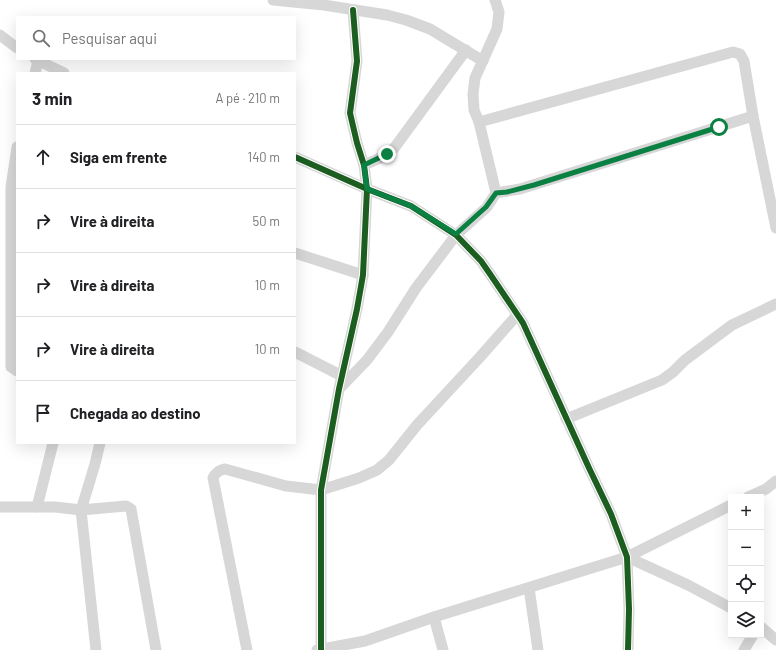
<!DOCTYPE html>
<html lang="pt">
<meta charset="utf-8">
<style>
:root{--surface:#fff;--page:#f2f2f2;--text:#202124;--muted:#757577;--line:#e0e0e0}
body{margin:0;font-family:Barlow,sans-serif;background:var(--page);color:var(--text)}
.controls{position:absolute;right:12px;bottom:12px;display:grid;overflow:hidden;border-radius:0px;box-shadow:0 4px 16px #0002}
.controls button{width:36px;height:36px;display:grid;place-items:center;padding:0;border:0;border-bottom:1px solid var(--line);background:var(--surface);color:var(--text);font:20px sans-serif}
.stop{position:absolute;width:12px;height:12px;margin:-9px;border:3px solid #0b8043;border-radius:50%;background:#fff}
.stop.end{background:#0b8043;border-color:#fff;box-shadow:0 1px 4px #0008}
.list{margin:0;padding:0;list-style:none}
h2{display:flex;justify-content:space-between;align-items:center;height:52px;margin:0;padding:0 16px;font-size:17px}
h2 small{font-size:13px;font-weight:400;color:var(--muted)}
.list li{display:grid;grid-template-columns:26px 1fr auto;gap:12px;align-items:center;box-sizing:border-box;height:64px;padding:0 16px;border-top:1px solid var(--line)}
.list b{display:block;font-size:15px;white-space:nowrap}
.list em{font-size:13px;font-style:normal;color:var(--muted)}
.icon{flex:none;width:22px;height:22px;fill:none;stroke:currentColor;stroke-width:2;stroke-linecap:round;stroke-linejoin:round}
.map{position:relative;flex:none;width:776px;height:650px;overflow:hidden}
.search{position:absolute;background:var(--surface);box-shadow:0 4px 16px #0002;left:16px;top:16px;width:280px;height:44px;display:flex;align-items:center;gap:10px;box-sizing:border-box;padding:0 14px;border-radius:0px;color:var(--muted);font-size:15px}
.panel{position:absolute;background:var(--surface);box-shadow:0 4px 16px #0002;left:16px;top:72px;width:280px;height:372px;border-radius:0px}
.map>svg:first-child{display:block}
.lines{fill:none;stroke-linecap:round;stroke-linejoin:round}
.minor{stroke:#d7d7d7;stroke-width:11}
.cycleway-casing{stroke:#fff;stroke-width:8}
.cycleway{stroke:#1b5e20;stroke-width:6}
.route{stroke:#0b8043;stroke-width:5}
</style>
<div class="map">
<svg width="776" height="650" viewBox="0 0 776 650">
<rect width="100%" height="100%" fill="#fff"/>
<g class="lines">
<g class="minor">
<path d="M273,0L324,5L387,15L406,20L430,29L483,61"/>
<path d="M495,0L499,12L497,29L475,78L473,94L474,110L479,122L496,193"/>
<path d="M0,35L17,48"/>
<path d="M35,59L64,73"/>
<path d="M35,73L38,61"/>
<path d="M479,122L733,52L740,54L744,61L753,116"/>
<path d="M17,147L11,187V367L17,371"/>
<path d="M295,157L367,189L411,206L456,235L481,261L490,274L523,323L589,468L611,514L627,557L629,609L628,650"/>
<path d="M364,165L387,155L395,147L466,50"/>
<path d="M295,253L363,275"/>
<path d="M295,352L342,376"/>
<path d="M340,388L367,360L388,332L416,288L456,235L487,207L496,193L520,189L753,116L776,228"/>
<path d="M566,419L662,380L673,372L685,360L732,325L776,304"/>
<path d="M100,443L95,464L81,510L126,506L131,509L156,650"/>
<path d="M748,497L766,489L776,481"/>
<path d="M0,507H55L81,510L96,650"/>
<path d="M37,507L53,443"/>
<path d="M627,557L688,585L731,608"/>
<path d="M529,588L538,650"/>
<path d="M434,617L443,650"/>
<path d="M761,627L776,640"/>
<path d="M247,650L213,478C216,472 219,470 225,469L286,486L321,490L359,478L377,470L389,460L417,425L480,357L517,315"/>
<path d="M317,650L365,641L434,617L627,557L731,505"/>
<path d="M321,650V490L339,389L357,309L363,275L367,189L364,165L357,143L350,113L357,61L353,10"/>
<path d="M744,650L753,635"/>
</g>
<g class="cycleway-casing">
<g id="cycleway">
<path d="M295,157L367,189L411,206L456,235L481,261L490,274L523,323L589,468L611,514L627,557L629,609L628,650"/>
<path d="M321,650V490L339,389L357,309L363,275L367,189L364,165L357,143L350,113L357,61L353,10"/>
</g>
</g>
<use href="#cycleway" class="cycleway"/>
</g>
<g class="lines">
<path class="route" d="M387,154L364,165L367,189L411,206L456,234L486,207L496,193L507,192L534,185L719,127"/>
</g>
</svg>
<div class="controls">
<button>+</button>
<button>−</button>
<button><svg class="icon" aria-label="locate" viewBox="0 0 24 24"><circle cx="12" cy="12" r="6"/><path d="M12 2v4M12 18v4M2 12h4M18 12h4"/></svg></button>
<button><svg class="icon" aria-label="layers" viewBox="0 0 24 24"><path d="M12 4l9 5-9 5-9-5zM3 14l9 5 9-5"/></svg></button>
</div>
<div class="stop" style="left:719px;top:127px"></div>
<div class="stop end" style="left:387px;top:154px"></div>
<div class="search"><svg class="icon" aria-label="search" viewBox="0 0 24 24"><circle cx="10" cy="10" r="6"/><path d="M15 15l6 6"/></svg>Pesquisar aqui</div>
<section class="panel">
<h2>3 min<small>A pé · 210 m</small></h2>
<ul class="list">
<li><svg class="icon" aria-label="ahead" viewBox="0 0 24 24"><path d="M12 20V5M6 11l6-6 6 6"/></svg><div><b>Siga em frente</b></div><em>140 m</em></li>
<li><svg class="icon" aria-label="right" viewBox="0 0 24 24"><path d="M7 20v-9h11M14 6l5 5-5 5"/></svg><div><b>Vire à direita</b></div><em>50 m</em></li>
<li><svg class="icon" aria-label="right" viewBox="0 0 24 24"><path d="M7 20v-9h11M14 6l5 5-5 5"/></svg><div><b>Vire à direita</b></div><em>10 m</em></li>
<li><svg class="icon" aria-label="right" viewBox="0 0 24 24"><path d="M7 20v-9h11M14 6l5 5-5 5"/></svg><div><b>Vire à direita</b></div><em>10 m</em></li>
<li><svg class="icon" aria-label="arrive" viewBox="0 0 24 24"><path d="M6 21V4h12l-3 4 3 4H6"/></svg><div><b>Chegada ao destino</b></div></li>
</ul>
</section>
</div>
